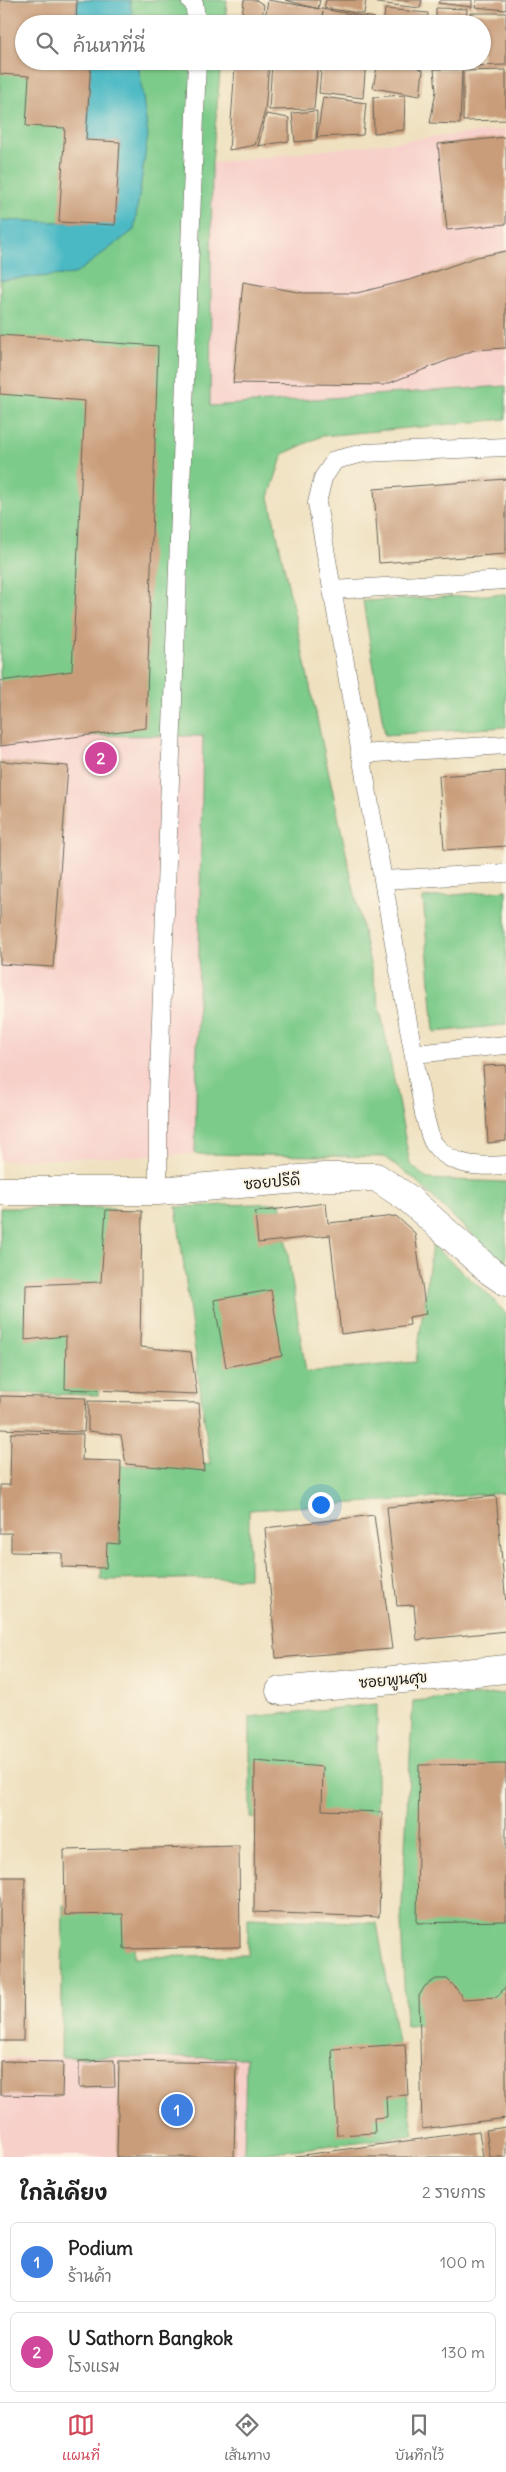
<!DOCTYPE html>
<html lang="th">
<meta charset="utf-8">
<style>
:root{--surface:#fff;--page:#f2f2f2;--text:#222;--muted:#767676;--line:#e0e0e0;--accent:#d1495b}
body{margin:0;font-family:Delius,"Playpen Sans Thai",sans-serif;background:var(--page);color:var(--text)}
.you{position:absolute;left:320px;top:1504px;width:18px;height:18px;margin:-12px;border:4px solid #fff;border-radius:50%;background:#1a73e8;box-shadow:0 0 0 8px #1a73e833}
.badge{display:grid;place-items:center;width:32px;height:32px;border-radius:50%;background:var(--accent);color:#fff;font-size:16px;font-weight:700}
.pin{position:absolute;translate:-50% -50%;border:2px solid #fff;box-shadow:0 1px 5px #0006}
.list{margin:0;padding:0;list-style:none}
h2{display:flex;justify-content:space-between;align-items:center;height:65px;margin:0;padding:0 20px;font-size:21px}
h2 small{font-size:16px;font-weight:400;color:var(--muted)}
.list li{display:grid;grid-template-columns:32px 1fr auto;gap:15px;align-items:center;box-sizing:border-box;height:80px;margin:0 10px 10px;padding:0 10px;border:1px solid var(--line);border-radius:8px}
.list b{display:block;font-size:19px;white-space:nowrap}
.list p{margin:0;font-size:16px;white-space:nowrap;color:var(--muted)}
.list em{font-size:16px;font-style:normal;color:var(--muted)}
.icon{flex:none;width:28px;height:28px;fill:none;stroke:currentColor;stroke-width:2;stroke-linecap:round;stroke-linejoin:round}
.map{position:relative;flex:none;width:506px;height:2157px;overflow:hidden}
.search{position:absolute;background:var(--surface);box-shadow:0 1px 4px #0004;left:15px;right:15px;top:15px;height:55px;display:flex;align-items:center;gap:12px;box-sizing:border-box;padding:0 18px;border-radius:28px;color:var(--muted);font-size:19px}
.sheet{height:245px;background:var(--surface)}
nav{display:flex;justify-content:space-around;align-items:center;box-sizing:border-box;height:70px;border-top:1px solid var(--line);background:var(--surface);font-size:14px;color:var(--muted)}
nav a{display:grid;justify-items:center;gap:2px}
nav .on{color:var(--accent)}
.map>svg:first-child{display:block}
.built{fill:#f7d0ca}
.green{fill:#7dcb8a;stroke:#4c7453}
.water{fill:#4bb9c4;stroke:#346a70}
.building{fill:#c99d7a}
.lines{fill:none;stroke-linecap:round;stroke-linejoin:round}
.lane-casing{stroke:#666155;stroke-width:19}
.street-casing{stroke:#666155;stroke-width:29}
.lane{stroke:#fff;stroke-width:18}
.street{stroke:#fff;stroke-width:28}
.labels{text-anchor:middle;stroke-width:4;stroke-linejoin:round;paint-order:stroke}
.street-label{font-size:15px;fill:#1c1c1c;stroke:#fcf5e5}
</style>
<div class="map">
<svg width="506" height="2157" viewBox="0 0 506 2157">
<rect width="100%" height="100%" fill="#fcf5e5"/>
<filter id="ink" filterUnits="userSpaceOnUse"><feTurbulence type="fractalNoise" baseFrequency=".02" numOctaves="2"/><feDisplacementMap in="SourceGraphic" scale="10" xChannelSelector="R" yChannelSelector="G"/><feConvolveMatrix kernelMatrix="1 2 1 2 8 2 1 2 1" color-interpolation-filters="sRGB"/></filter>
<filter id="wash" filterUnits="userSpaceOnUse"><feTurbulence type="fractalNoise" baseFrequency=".0096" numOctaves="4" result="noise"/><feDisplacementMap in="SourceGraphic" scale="20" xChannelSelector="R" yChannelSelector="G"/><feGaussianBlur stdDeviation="1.12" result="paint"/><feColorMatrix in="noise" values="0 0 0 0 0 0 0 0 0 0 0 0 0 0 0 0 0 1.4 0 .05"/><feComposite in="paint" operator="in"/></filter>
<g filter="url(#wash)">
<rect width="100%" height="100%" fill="#efe1c0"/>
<g class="built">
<path d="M506,129V386L209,406L195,1154L0,1161V341L210,362L212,163Z"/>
<path d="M0,2058H246L244,2157H0Z"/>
</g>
<g class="green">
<path d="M0,0H227L225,24H24V61H221L212,163L210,406L506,386V419L322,436L283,454L269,497L384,1028L410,1164L427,1179L506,1182V1268L413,1178L384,1157L195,1154L203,736L0,735Z"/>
<path d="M506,594V727L385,735L363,601Z"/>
<path d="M506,890V1025L434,1032L423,898Z"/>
<path d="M280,1203L306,1372L416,1362L432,1245L490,1296L506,1314V1493L249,1510V1578L101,1580L105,1466L210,1464L176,1207Z"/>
<path d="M0,1208H114L98,1395L0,1393Z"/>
<path d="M506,1693V2021L406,2026L401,1923L413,1701Z"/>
<path d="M377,1704V1830L250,1818V1717Z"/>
<path d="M63,1905L135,1913L134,1957L248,1955V1918L377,1923L414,2135L244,2156L246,2058L61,2057Z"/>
</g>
<g class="water">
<path d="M77,0H130L133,24H76Z"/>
<path d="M91,61H138L148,135L134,230L75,274L0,280V220L115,224L120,142L86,140Z"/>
</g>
<g id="blocks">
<g class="building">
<path d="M0,0H77L76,24H24V61H91L86,140L120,142L115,225L59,222L65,128L26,126L29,76L0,74Z"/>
<path d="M244,0H256L264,5L261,24H241Z"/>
<path d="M268,0L375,18L374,24H321L323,12L320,24H264Z"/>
<path d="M285,0H320L318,9Z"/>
<path d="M326,0H366L364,14L324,8Z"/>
<path d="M377,0H422L420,8L377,3Z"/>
<path d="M440,0H472V7L438,3Z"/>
<path d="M476,0H506V10L475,7Z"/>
<path d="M436,8L467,9L466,24H436Z"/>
<path d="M385,9L428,13L427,24H383Z"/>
<path d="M470,13H506V65L469,66V61H482V24H470Z"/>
<path d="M272,61H318L314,109L269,110Z"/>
<path d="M322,61H366L363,98L319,93Z"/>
<path d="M378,61H402L423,70L420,96L373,88Z"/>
<path d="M435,61H465L464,64H435Z"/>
<path d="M269,64L265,111L255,145L229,150L235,66Z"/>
<path d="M434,69H462L460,124L430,123L436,91Z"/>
<path d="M506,70V120L463,121V71Z"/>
<path d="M405,95L404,130L374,133L373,97Z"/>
<path d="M323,97L366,103L363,135L317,137Z"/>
<path d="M317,111L316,140L295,142L292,113Z"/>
<path d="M266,114L289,118V141L258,146Z"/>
<path d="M506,137V224L447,230L438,144Z"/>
<path d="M506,251V348L474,350L384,385L233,383L243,282L303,293H357L413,279L477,257Z"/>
<path d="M0,335L158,346L146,728L0,746V681L72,671L85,401L0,394Z"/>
<path d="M506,479V554L379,563L374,489Z"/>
<path d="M0,761L68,766L53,967L0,964Z"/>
<path d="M506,771V846L444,850L439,776Z"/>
<path d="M506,1065V1141L488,1143L483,1066Z"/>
<path d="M326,1203L328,1223L396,1216L415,1233L426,1314L409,1317L410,1325L341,1334L330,1235L258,1243L255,1212Z"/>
<path d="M106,1210L142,1211L140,1347L191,1352L197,1394L65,1389L66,1336L25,1340L26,1285L101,1282Z"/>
<path d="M271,1290L282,1356L226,1367L214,1300Z"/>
<path d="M0,1396L86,1398L84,1432L0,1429Z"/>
<path d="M88,1401L199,1403L204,1471L126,1464L121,1435L88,1431Z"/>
<path d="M11,1433L83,1434L82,1460L121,1461L119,1544L107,1543L106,1568L62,1567V1553L11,1552V1533H0V1485H10Z"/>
<path d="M496,1496L506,1604V1631L417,1640L414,1605L397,1606L387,1507Z"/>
<path d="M374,1515L392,1649L276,1658L265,1528Z"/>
<path d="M255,1761L323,1767L322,1810L382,1812L379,1917L254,1912Z"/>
<path d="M506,1764V1921L417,1923L419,1765Z"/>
<path d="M239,1846L240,1947L124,1949L123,1914L65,1915L64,1850Z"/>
<path d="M0,1877H25L23,2041H0Z"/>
<path d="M436,1979H447L456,1988L463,1999L497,1997L506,1986V2118L422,2129L419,1996L425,1986Z"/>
<path d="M405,2044L408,2095L386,2096L387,2117L374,2118L375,2133L337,2135L332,2049Z"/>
<path d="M114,2060L115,2087L79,2088V2061Z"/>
<path d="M0,2061L63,2062L62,2096L0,2095Z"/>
<path d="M119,2061L236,2063L234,2157H117Z"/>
<path d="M506,2127V2157H490L486,2130Z"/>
<path d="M479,2131L483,2157H296V2156Z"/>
</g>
</g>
</g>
<g filter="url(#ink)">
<use href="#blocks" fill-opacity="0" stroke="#666155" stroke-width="1"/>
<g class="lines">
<g class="lane-casing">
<g id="lane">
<path d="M190,0L194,3L197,24"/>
<path d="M506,447L364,453L335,460L323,478L317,503L424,1114C427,1123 429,1137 434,1144C451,1167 481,1167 506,1165"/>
<path d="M332,590L506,580"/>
<path d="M360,754L506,745"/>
<path d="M384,880L506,873"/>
<path d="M414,1054L506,1045"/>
<path d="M158,1191V1100L197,61"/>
</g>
</g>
<g class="street-casing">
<g id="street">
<path d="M0,1191H158L324,1177H376L409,1199L490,1271L506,1282"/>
<path d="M280,1691L506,1669"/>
</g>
</g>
<use href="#lane" class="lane"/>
<use href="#street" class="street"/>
</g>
</g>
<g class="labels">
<g class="street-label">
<text transform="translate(272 1182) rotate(-5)" y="5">ซอยปรีดี</text>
<text transform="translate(393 1680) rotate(-5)" y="5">ซอยพูนศุข</text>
</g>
</g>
</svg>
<div class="you"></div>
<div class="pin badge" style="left:177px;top:2110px;background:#3f7fe0">1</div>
<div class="pin badge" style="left:101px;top:758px;background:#d1479c">2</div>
<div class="search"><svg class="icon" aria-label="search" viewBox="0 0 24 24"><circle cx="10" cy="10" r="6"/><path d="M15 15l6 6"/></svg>ค้นหาที่นี่</div>
</div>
<section class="sheet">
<h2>ใกล้เคียง<small>2 รายการ</small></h2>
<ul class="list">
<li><span class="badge" style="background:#3f7fe0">1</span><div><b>Podium</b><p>ร้านค้า</p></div><em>100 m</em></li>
<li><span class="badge" style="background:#d1479c">2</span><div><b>U Sathorn Bangkok</b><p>โรงแรม</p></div><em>130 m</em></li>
</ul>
</section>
<nav>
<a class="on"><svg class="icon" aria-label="map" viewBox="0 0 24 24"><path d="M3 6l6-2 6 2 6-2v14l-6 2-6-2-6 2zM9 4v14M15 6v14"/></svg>แผนที่</a>
<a><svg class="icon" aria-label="directions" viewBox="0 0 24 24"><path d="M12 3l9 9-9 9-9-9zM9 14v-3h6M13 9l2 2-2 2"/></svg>เส้นทาง</a>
<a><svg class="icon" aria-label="saved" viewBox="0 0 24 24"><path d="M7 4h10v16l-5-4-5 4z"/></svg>บันทึกไว้</a>
</nav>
